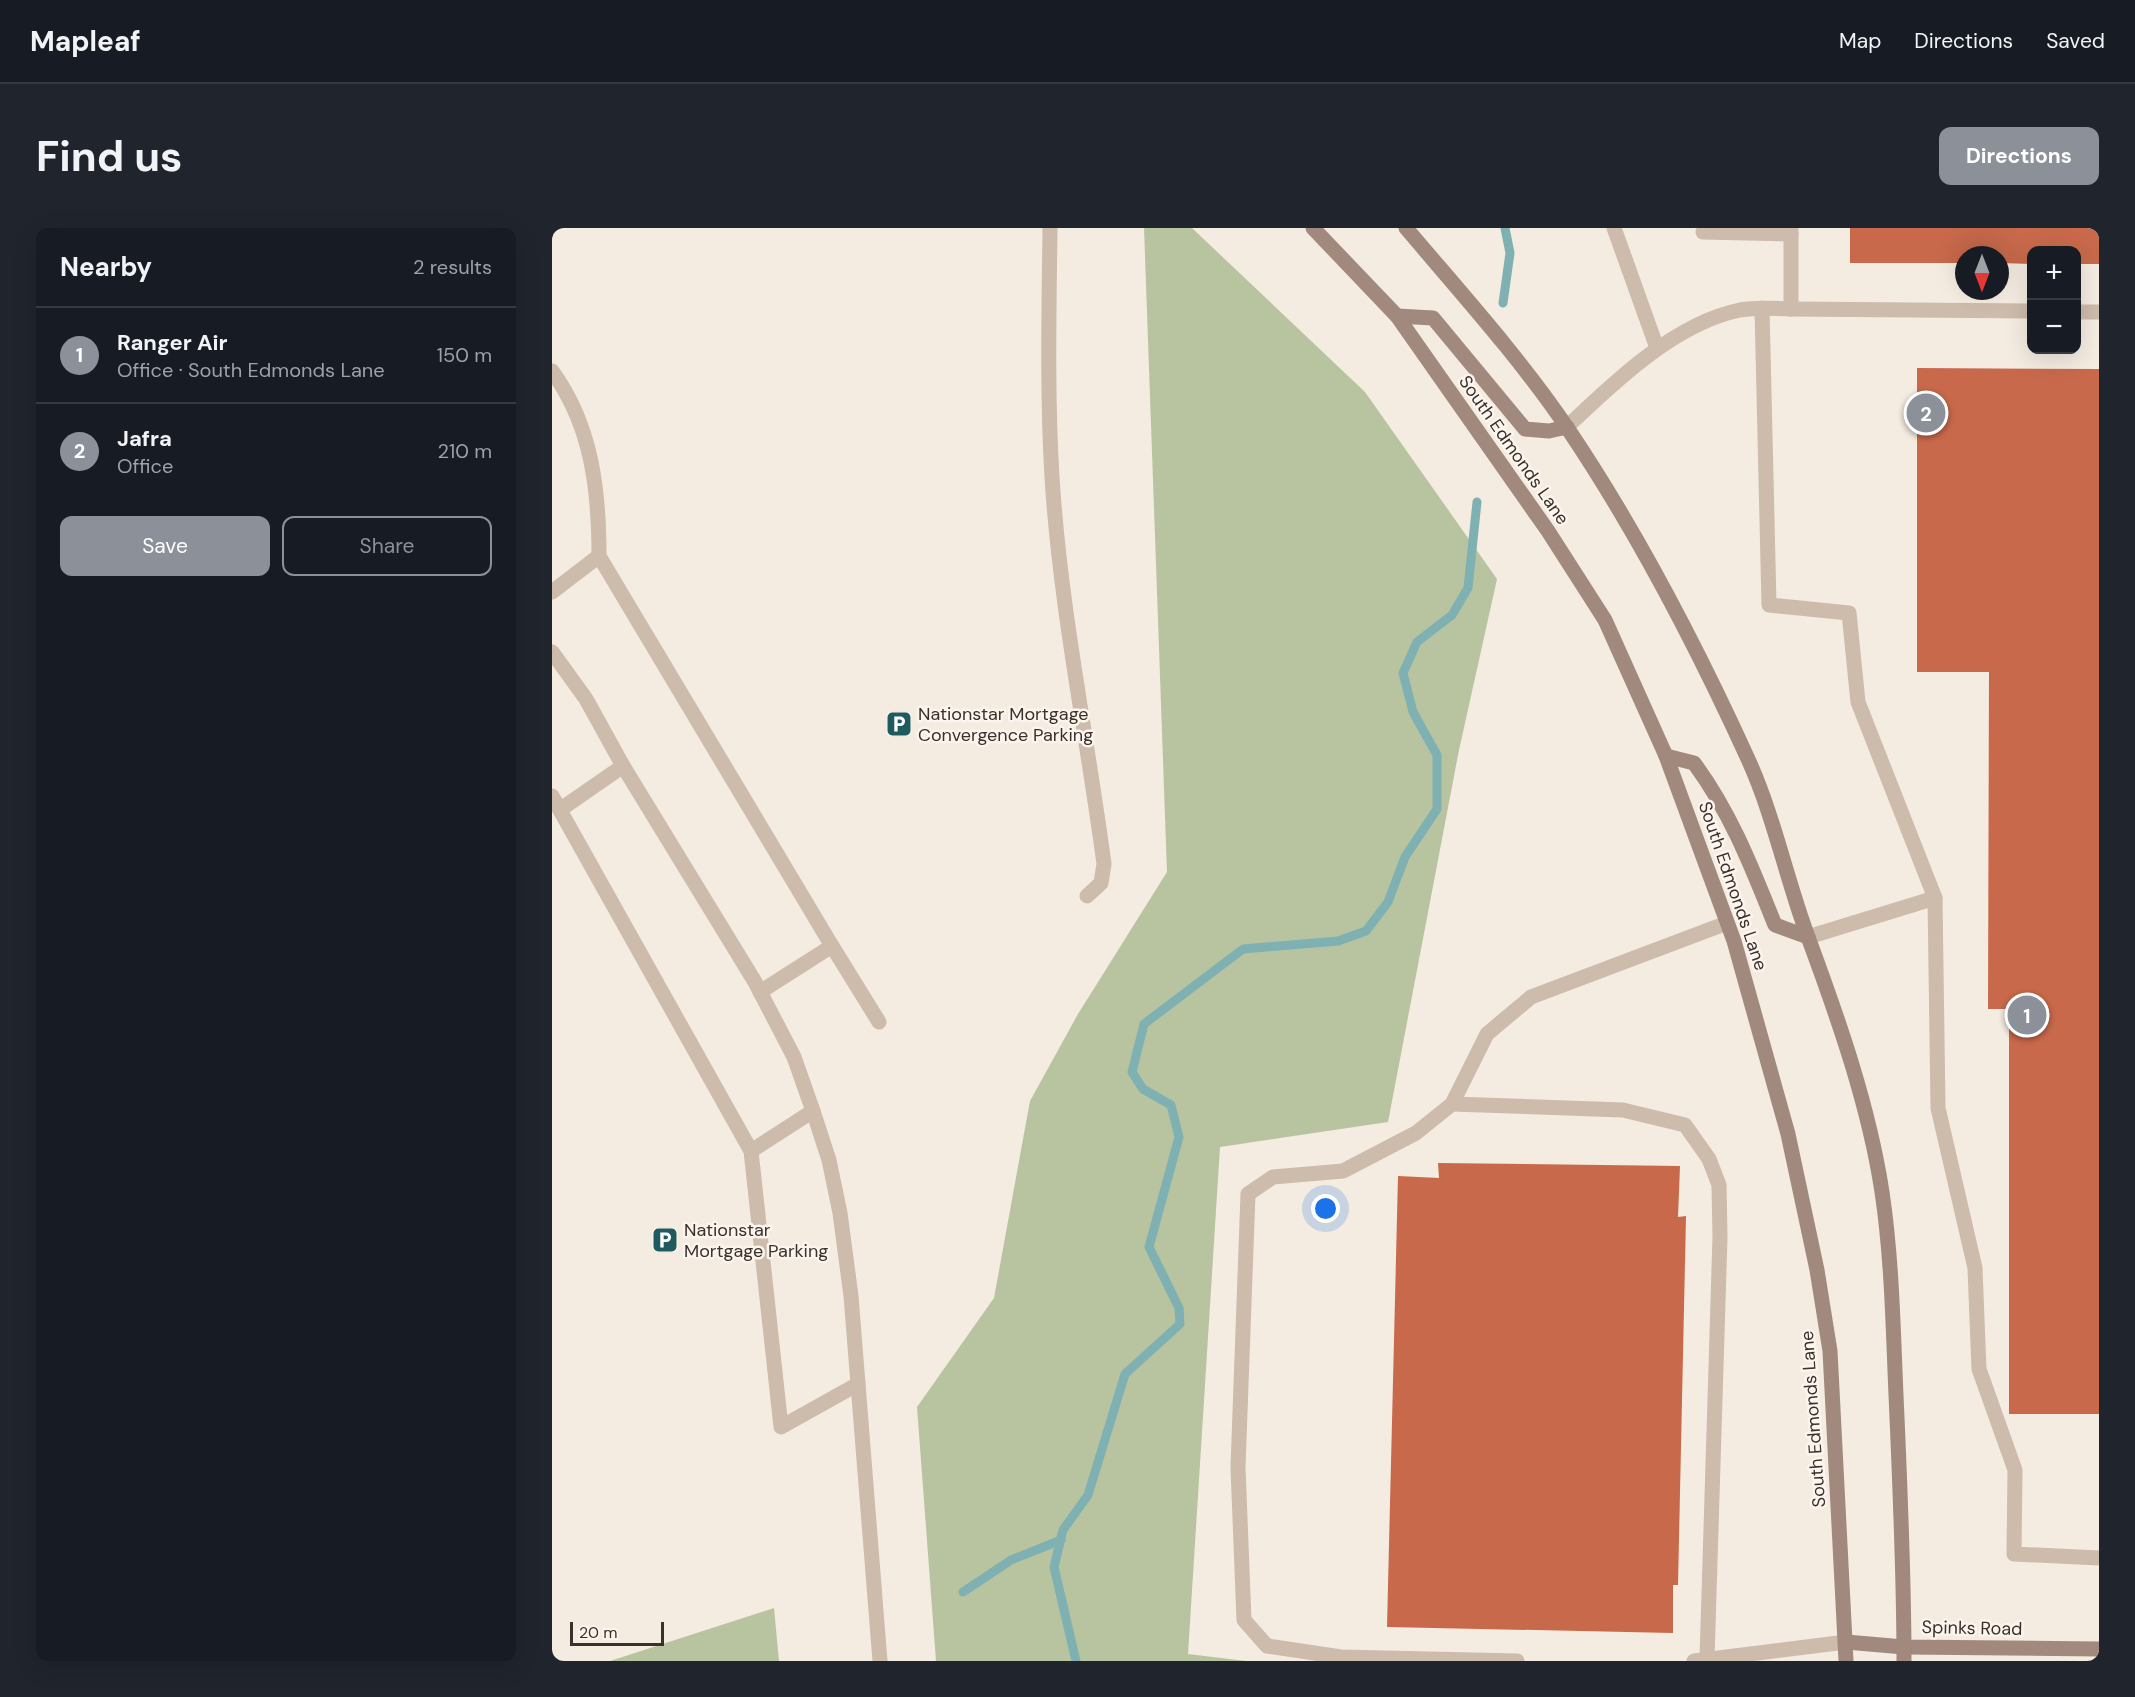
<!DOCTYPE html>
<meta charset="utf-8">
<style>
:root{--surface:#171b24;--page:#20242c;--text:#f1f3f6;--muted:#9ea1a6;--line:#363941;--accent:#8c9099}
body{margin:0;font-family:"DM Sans",sans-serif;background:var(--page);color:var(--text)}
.controls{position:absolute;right:18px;top:18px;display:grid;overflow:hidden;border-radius:12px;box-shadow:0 6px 24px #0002}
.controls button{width:54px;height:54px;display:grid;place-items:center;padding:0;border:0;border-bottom:2px solid var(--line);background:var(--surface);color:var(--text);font:30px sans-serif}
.compass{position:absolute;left:1403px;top:18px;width:54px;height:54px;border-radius:50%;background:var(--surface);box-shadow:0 6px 24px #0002;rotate:180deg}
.scale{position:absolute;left:18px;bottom:15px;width:94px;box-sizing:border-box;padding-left:6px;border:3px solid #3b302b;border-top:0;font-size:16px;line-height:21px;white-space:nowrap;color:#3b302b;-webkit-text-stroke:4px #fbf5ee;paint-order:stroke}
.you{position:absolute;left:774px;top:981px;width:21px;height:21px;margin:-15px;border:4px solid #fff;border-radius:50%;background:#1a73e8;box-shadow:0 0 0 9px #1a73e833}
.badge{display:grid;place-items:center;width:39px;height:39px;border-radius:50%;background:var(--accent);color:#fff;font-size:20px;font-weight:700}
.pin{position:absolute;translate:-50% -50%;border:3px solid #fff;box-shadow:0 2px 6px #0006}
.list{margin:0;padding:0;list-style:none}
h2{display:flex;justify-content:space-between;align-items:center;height:78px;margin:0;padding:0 24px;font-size:26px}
h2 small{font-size:20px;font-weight:400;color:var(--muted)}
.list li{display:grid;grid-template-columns:39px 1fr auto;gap:18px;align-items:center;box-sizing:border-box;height:96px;padding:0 24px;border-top:2px solid var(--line)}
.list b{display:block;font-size:22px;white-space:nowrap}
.list p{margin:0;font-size:20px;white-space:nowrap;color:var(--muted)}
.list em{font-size:20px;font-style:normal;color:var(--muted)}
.actions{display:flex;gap:12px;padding:18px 24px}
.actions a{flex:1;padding:14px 0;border:2px solid var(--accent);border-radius:12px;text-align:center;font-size:21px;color:var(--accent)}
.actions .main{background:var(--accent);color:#fff}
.map{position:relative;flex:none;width:1547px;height:1433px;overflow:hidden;border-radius:12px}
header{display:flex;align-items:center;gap:36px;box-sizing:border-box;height:84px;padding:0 30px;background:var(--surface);border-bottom:2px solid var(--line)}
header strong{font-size:28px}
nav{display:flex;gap:33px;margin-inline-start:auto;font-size:21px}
.intro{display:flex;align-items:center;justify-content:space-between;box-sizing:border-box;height:144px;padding:0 36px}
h1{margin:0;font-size:42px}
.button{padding:15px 27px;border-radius:12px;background:var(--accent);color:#fff;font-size:21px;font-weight:700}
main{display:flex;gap:36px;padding:0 36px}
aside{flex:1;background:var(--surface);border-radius:12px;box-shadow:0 6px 24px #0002}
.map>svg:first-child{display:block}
.green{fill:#b8c4a0}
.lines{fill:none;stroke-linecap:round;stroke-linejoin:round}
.stream{stroke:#7fb0b2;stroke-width:9}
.building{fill:#c8694b}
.lane{stroke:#cdbbac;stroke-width:15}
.street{stroke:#cdbbac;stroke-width:15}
.secondary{stroke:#a18a7d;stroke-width:15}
.labels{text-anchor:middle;stroke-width:5;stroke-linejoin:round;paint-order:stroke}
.street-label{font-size:18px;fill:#3b302b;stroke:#fbf5ee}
.poi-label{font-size:18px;fill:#3b302b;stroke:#fbf5ee;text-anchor:start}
</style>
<header>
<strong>Mapleaf</strong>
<nav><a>Map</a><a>Directions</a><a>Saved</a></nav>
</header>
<div class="intro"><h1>Find us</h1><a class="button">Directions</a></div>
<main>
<aside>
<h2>Nearby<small>2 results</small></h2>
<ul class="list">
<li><span class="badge">1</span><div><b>Ranger Air</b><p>Office · South Edmonds Lane</p></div><em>150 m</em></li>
<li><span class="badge">2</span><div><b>Jafra</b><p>Office</p></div><em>210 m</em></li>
</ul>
<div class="actions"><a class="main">Save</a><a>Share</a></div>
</aside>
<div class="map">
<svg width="1547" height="1433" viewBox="0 0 1547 1433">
<rect width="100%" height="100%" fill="#f4ebe1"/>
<g class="green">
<path d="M592,0H640L813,164L945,351L907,522L836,894L668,919L636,1426L694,1433H384L365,1179L442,1070L478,873L526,786L615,644Z"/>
<path d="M222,1380L227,1433H58Z"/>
</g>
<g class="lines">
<g class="stream">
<path d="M951,75L958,25L953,0"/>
<path d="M411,1364L459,1332L509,1312"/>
<path d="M524,1433L502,1339L511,1302L536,1267L573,1146L628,1096L627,1080L597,1019L627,909L619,877L591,861L580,844L592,796L691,721L786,713L814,703L836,674L853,629L885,581V527L861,484L851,445L865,414L900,387L916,360L925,274"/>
</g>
</g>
<g class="building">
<path d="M1298,0H1547V36H1524V22H1480V36L1448,35V27H1412V35H1298Z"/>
<path d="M1365,140L1547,141V1186H1457V781H1436L1437,444H1365Z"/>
<path d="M886,935L1128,938L1126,989L1134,988L1126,1357H1121V1405L835,1399L846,948L887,950Z"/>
</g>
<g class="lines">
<g class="lane">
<path d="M498,0C497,83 495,166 500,249C508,379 535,507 552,636L549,655L535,668"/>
<path d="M1062,0L1105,120"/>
<path d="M1151,4L1239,6"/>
<path d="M1210,80L1217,377L1297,385L1306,474L1383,670L1386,880L1423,1040L1427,1141L1463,1242L1462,1326L1547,1330"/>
<path d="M1239,81L1480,83"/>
<path d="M1524,84H1547"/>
<path d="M0,143C40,198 47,262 47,328L280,718"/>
<path d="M1015,199C1061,155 1123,95 1188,82C1205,79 1222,80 1239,81V0"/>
<path d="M0,364L47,328"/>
<path d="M0,568L199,923L229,1199L306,1156"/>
<path d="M9,581L71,538"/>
<path d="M1256,709L1383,670"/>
<path d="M208,764L280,718L327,794"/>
<path d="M900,876L1071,882L1133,897L1157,931L1167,957L1168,1009L1155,1431"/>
<path d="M199,923L261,883"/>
<path d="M965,1433L789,1429L715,1418L692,1392L686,1239L696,966L721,949L791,943L864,905L900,876L935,806L979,769L1175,695"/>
<path d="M1142,1433L1294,1414"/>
</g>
<path class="street" d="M0,424L34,471L71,538L203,754L242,829L261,883L277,932L288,985L299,1068L328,1433"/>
<g class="secondary">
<path d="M761,0L845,88L996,303L1053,392L1114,528L1182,713L1236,906L1265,1042L1278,1123L1294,1433"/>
<path d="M854,0C909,65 968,130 1016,201C1086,305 1144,417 1196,531C1222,588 1234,650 1256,709C1286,790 1317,878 1330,964C1340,1031 1341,1099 1344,1167C1348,1256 1352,1344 1352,1433"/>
<path d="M845,88L881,90L973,201L997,203L1015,199"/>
<path d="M1114,528L1142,535C1179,585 1200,640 1223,697L1256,709"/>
<path d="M1294,1414L1352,1419L1547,1421"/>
</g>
</g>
<defs>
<g id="parking-square" transform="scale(1.35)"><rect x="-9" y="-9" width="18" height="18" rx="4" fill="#1f5a5e" stroke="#fbf5ee"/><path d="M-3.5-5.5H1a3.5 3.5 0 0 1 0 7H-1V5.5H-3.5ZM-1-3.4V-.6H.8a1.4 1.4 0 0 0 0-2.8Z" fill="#fff"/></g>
</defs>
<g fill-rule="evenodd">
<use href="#parking-square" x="347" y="496"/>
<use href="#parking-square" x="113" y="1012"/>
</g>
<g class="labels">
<g class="street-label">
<text transform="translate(962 222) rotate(55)" y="6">South Edmonds Lane</text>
<text transform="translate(1181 658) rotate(71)" y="6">South Edmonds Lane</text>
<text transform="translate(1261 1191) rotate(-94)" y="6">South Edmonds Lane</text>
<text transform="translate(1420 1400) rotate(1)" y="6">Spinks Road</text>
</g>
<g class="poi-label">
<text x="366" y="492">Nationstar Mortgage<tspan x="366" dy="21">Convergence Parking</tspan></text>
<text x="132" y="1008">Nationstar<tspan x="132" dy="21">Mortgage Parking</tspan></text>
</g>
</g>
</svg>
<div class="controls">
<button>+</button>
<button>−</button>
</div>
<svg class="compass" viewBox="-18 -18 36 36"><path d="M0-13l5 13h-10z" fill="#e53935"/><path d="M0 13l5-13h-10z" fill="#9ea1a6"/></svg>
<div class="scale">20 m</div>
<div class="you"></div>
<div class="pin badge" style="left:1475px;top:787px">1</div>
<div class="pin badge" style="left:1374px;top:185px">2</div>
</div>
</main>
